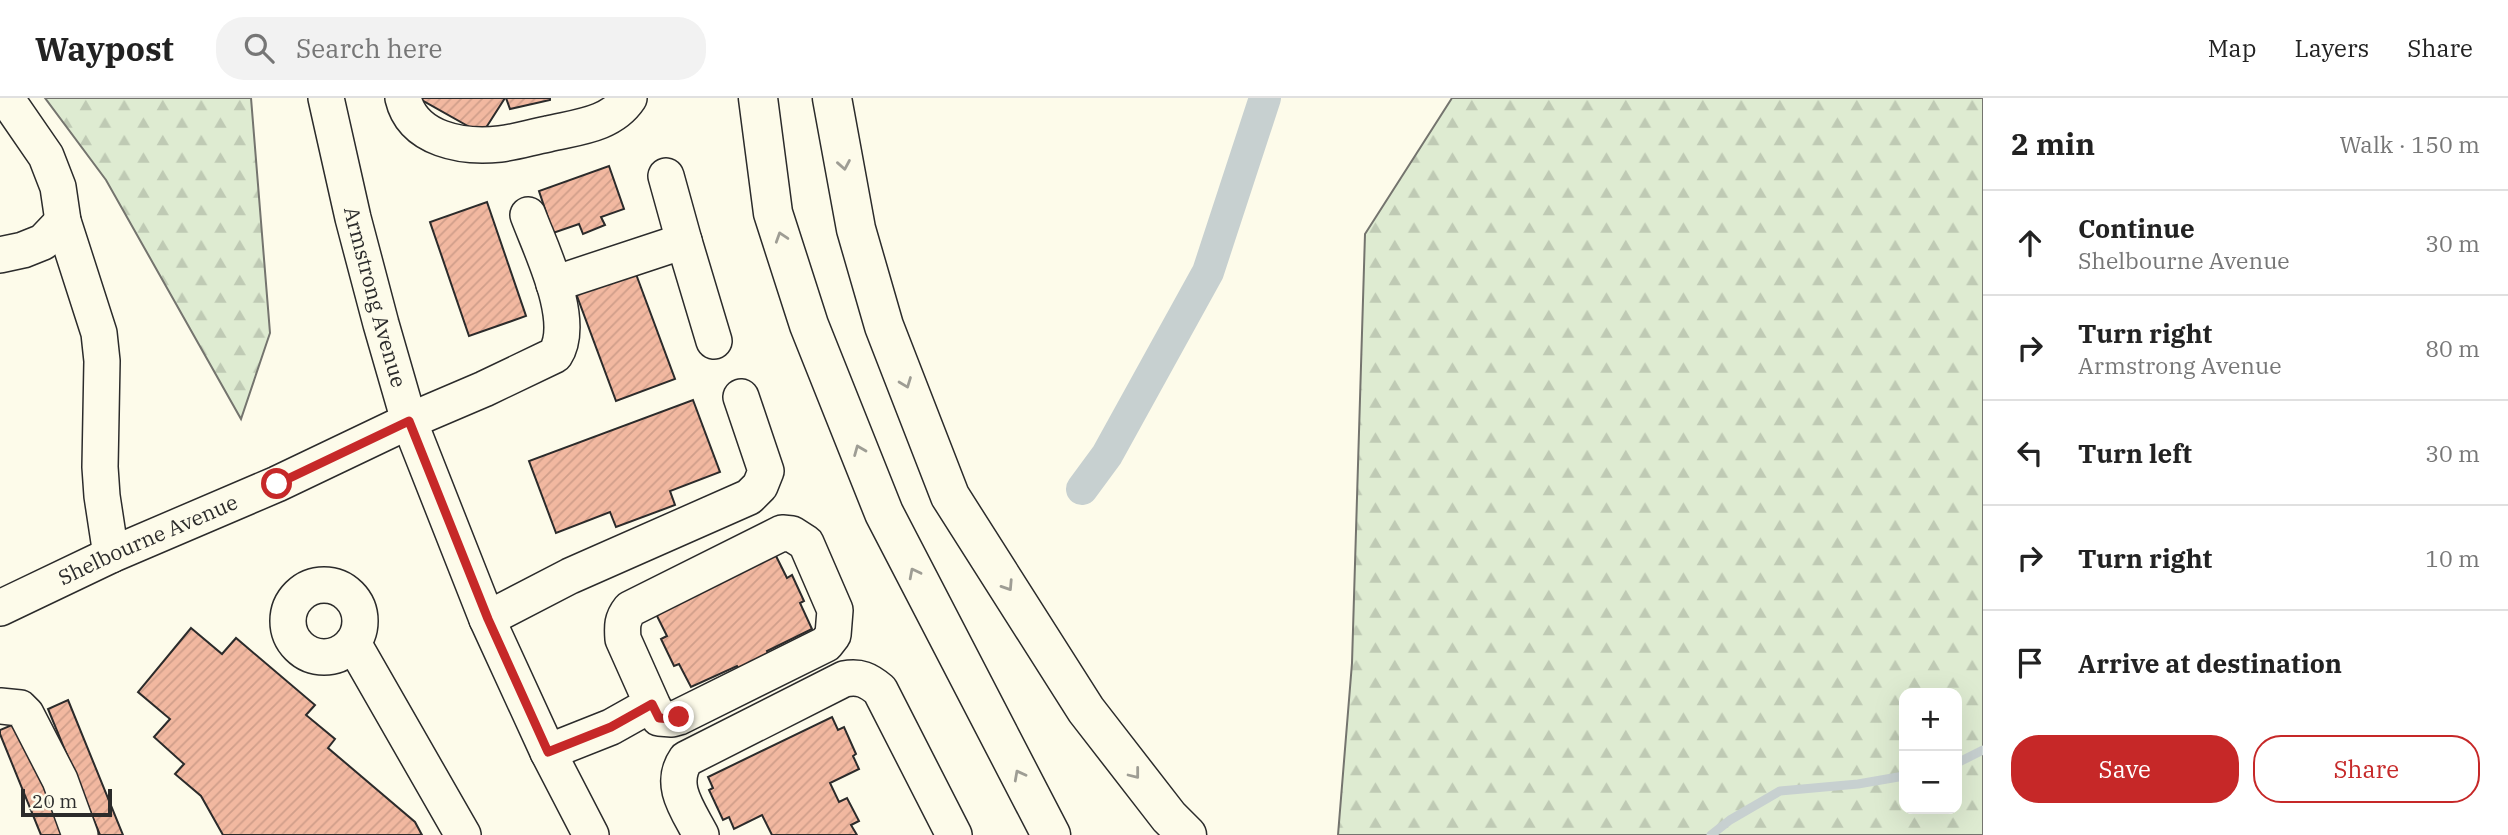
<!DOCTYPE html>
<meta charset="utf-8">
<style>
:root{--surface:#fff;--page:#f2f2f2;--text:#222;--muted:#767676;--line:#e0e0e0;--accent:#c62828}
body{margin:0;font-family:"IBM Plex Serif",serif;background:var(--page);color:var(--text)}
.controls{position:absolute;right:21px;bottom:21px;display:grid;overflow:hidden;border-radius:14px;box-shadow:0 7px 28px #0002}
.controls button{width:63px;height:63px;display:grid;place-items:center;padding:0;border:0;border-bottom:2px solid var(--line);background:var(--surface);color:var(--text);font:35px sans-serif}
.scale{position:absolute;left:21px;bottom:18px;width:91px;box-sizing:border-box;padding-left:7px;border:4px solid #2b2b2b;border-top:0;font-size:19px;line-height:24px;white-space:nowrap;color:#2b2b2b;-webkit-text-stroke:5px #fdfbea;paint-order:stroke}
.stop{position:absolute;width:21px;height:21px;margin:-16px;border:5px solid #c62828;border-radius:50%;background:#fff}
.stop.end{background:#c62828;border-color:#fff;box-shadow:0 2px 7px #0008}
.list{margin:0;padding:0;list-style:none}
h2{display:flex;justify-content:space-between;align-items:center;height:91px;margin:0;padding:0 28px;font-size:30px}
h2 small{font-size:23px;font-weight:400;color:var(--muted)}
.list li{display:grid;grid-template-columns:46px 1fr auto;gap:21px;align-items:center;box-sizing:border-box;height:105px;padding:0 28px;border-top:2px solid var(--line)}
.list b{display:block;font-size:26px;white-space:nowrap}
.list p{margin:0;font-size:23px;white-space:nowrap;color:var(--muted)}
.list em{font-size:23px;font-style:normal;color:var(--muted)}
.actions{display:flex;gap:14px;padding:21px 28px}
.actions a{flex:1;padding:16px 0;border:2px solid var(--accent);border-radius:28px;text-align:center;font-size:24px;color:var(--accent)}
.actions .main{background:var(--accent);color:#fff}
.icon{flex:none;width:38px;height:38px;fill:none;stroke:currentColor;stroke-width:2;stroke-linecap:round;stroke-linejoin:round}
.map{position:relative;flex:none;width:1983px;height:737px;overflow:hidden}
header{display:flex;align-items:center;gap:42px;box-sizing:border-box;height:98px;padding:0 35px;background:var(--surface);border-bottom:2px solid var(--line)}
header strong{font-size:33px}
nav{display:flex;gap:38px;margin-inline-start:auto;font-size:24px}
.search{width:490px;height:63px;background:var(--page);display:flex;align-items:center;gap:18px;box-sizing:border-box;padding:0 24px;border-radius:28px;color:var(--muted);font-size:26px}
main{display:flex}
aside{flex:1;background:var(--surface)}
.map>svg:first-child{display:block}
.forest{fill:url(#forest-firs);stroke:#74746e;stroke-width:2;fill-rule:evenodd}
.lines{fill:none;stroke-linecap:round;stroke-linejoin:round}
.stream{stroke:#c7d0d0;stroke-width:9}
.canal{stroke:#c7d0d0;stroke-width:32}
.building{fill:url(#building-hatch);stroke:#2b2b2b;stroke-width:2}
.minor-casing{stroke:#2b2b2b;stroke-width:38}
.highway-casing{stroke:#2b2b2b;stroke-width:41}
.minor{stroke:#fdfbea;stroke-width:35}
.highway{stroke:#fdfbea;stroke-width:38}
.oneway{stroke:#9e9d94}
.route{stroke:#c62828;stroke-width:9}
.labels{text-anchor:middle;stroke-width:5;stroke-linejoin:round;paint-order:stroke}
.street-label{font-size:21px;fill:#2b2b2b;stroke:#fdfbea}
</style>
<header>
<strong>Waypost</strong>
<div class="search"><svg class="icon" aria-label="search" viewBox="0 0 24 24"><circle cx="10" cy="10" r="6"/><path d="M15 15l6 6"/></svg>Search here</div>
<nav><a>Map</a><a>Layers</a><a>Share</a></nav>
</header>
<main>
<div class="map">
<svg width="1983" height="737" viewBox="0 0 1983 737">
<defs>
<pattern id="forest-firs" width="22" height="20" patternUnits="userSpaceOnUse" patternTransform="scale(1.75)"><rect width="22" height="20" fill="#deebd1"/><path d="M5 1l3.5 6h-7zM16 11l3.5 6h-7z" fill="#bfcab4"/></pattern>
<pattern id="building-hatch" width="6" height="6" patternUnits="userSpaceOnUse" patternTransform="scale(1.75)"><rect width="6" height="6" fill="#f2b8a0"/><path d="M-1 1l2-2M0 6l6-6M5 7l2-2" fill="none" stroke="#d09e8a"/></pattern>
</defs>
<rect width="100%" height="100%" fill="#fdfbea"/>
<g class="forest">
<path d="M45,0H251L270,235L241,321L106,82Z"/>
<path d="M1452,0H1983V737H1338L1352,565L1365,136ZM1904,595H1957V711H1904Z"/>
</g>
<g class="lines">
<g class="stream">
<path d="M1957,665L1983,652"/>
<path d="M1711,737L1730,722L1780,693L1858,686L1904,678"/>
</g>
<path class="canal" d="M1082,391L1107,357L1208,174L1265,0"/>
</g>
<g class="building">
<path d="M418,0H505L482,36Z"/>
<path d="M506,0H550V2L510,11Z"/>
<path d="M609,68L624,111L601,119L605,127L583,136L579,126L553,135L539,93Z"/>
<path d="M487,104L526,218L469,238L430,124Z"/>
<path d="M633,168L675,281L616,303L574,190Z"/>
<path d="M693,302L720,374L670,393L675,407L616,429L610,414L556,435L529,363Z"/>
<path d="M774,454L787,480L792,477L804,503L800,505L812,531L767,553L770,560L740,574L737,568L691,589L679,566L674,568L661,541L667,538L654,512Z"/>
<path d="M191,530L222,556L236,540L315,607L306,617L335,641L328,650L415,724L422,737H223L201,698L175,676L184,666L154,639L170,621L138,594Z"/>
<path d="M68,602L123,737H100L48,611Z"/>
<path d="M832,619L838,632L844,629L856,656L853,658L859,671L830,685L839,704L847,700L859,723L851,727L857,737H772L762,717L734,731L729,719L723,722L709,692L713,690L708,679Z"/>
<path d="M19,624L65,737H41L0,636V632Z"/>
</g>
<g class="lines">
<g class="minor-casing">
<g id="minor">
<path d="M6,0L46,58L58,89L63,123L99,235L102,263L100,369L102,398L111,457"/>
<path id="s1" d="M326,0L353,120L381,226L409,323L487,521L548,654L591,737"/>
<path d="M403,0C413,42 463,50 500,46C516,44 532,39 548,36C577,29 611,27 629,0"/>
<path d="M684,143L714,243"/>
<path d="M0,157L23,152L43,144L63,123"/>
<path d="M554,186L684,143L666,78"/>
<circle cx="324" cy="523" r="36"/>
<path id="s2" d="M0,510L111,457L277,386L409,323L484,291L555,257C577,223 541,152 528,117"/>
<path d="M487,521L570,478L749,399L760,388L766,373L741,299"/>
<path d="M353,545L463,737"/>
<path d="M0,608L20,610L26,616L60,682L80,737"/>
<path d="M548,654L611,629L652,606L623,541C622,528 622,521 630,511L782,435L792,436L806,445L835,512L833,537L826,546L679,619L672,621L659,620L652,606"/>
<path d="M701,737C688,712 668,687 686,661L844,581C860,578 868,582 880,592L954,737"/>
</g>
</g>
<g class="highway-casing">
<g id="highway">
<path d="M758,0L773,115L809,227L884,415L1051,737"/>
<path d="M832,0L856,131L884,228L950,398L1086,612L1169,719L1187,737"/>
</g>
</g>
<use href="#minor" class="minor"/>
<use href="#highway" class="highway"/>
</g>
<defs><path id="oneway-chevron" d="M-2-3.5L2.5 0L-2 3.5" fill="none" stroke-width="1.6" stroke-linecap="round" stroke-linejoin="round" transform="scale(1.75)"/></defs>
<g class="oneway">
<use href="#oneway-chevron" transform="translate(844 67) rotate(80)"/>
<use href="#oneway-chevron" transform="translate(781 139) rotate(-108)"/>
<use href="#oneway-chevron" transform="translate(906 285) rotate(69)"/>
<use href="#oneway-chevron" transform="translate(859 352) rotate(-112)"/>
<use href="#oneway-chevron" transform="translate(914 475) rotate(-117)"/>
<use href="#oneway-chevron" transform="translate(1008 488) rotate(57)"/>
<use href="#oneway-chevron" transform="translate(1135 676) rotate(52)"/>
<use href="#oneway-chevron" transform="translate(1019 677) rotate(-118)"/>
</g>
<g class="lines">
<path class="route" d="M277,386L409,323L488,521L548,654L611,629L652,606L659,620L672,621L679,619"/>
</g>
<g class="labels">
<g class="street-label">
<text dy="7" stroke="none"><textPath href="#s1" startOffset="205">Armstrong Avenue</textPath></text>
<text dy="7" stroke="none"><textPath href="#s2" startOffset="163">Shelbourne Avenue</textPath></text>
</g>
</g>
</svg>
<div class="controls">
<button>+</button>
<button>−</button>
</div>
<div class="scale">20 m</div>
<div class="stop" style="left:277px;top:386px"></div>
<div class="stop end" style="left:679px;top:619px"></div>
</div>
<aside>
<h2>2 min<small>Walk · 150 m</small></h2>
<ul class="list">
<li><svg class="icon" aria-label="ahead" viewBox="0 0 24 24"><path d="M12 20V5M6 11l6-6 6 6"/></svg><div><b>Continue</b><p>Shelbourne Avenue</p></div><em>30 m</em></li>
<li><svg class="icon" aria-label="right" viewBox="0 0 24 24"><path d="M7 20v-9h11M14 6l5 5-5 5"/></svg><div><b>Turn right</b><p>Armstrong Avenue</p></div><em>80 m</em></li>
<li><svg class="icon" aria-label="left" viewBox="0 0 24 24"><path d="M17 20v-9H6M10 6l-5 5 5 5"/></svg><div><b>Turn left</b></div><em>30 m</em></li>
<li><svg class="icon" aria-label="right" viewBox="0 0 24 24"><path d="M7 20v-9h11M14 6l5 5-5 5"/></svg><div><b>Turn right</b></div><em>10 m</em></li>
<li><svg class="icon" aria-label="arrive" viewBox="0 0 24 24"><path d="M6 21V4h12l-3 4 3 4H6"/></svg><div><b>Arrive at destination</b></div></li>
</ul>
<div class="actions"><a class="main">Save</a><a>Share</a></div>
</aside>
</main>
